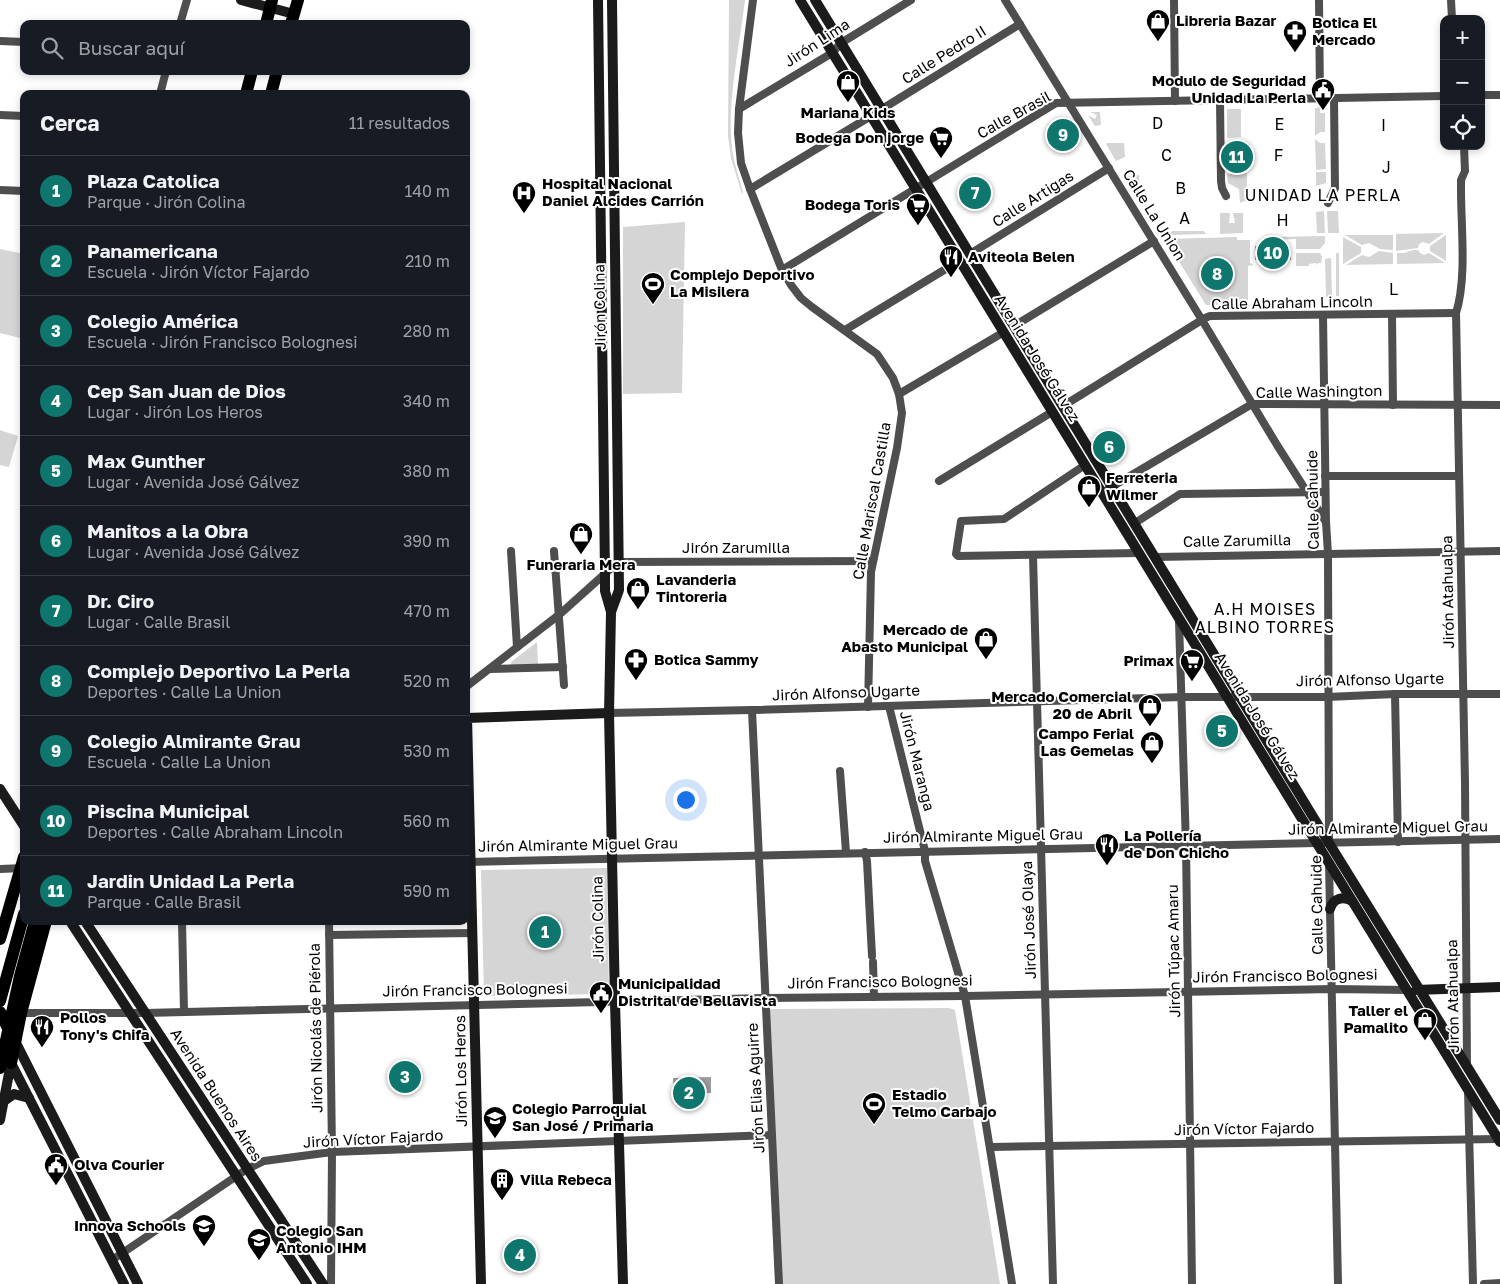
<!DOCTYPE html>
<html lang="es">
<meta charset="utf-8">
<style>
:root{--surface:#171b24;--page:#20242c;--text:#f1f3f6;--muted:#9ea1a6;--line:#363941;--accent:#0f766e}
body{margin:0;font-family:"Golos Text",sans-serif;background:var(--page);color:var(--text)}
.controls{position:absolute;right:15px;top:15px;display:grid;overflow:hidden;border-radius:10px;box-shadow:0 2px 8px #0003}
.controls button{width:45px;height:45px;display:grid;place-items:center;padding:0;border:0;border-bottom:1px solid var(--line);background:var(--surface);color:var(--text);font:25px sans-serif}
.you{position:absolute;left:685px;top:799px;width:18px;height:18px;margin:-12px;border:4px solid #fff;border-radius:50%;background:#1a73e8;box-shadow:0 0 0 8px #1a73e833}
.badge{display:grid;place-items:center;width:32px;height:32px;border-radius:50%;background:var(--accent);color:#fff;font-size:16px;font-weight:700}
.pin{position:absolute;translate:-50% -50%;border:2px solid #fff;box-shadow:0 1px 5px #0006}
.list{margin:0;padding:0;list-style:none}
h2{display:flex;justify-content:space-between;align-items:center;height:65px;margin:0;padding:0 20px;font-size:21px}
h2 small{font-size:16px;font-weight:400;color:var(--muted)}
.list li{display:grid;grid-template-columns:32px 1fr auto;gap:15px;align-items:center;box-sizing:border-box;height:70px;padding:0 20px;border-top:1px solid var(--line)}
.list b{display:block;font-size:19px;white-space:nowrap}
.list p{margin:0;font-size:16px;white-space:nowrap;color:var(--muted)}
.list em{font-size:16px;font-style:normal;color:var(--muted)}
.icon{flex:none;width:28px;height:28px;fill:none;stroke:currentColor;stroke-width:2;stroke-linecap:round;stroke-linejoin:round}
.map{position:relative;flex:none;width:1500px;height:1284px;overflow:hidden}
.search{position:absolute;background:var(--surface);box-shadow:0 2px 8px #0003;left:20px;top:20px;width:450px;height:55px;display:flex;align-items:center;gap:12px;box-sizing:border-box;padding:0 18px;border-radius:10px;color:var(--muted);font-size:19px}
.panel{position:absolute;background:var(--surface);box-shadow:0 2px 8px #0003;left:20px;top:90px;width:450px;height:835px;border-radius:10px}
.map>svg:first-child{display:block}
.green{fill:#d5d5d5}
.water{fill:#9c9c9c}
.lines{fill:none;stroke-linecap:round;stroke-linejoin:round}
.street{stroke:#4e4e4e;stroke-width:8}
.secondary{stroke:#1b1b1b;stroke-width:10}
.primary{stroke:#000;stroke-width:12}
.labels{text-anchor:middle;stroke-width:4;stroke-linejoin:round;paint-order:stroke}
.poi-label{font-size:15px;font-weight:bold;fill:#000;stroke:#fff;text-anchor:start}
.street-label{font-size:15px;fill:#000;stroke:#fff}
.neighbourhood-label{font-size:16px;letter-spacing:1px;fill:#000;stroke:#fff}
</style>
<div class="map">
<svg width="1500" height="1284" viewBox="0 0 1500 1284">
<rect width="100%" height="100%" fill="#fff"/>
<g class="green">
<path d="M729,0H745C740,42 729,93 731,135C731,155 738,174 743,192L742,194L731,158L728,136Z"/>
<path d="M1325,107V109H1320V113H1325V132H1320L1315,136V108Z"/>
<path d="M1227,109H1241V137L1227,138Z"/>
<path d="M1090,112H1100L1101,125L1095,126L1088,115L1095,119L1097,115Z"/>
<path d="M1315,139L1320,143H1325L1326,169L1316,170Z"/>
<path d="M1231,141H1246L1247,170H1234V168L1227,170V145H1230Z"/>
<path d="M1107,143H1124L1125,157L1116,161L1106,144Z"/>
<path d="M1316,172H1326V183L1316,186Z"/>
<path d="M1247,173V202L1244,201L1240,203L1239,189L1228,183L1227,174Z"/>
<path d="M1139,175L1140,198L1139,199L1126,176Z"/>
<path d="M1324,211L1325,233H1317L1316,212Z"/>
<path d="M1327,211H1338L1339,233H1328Z"/>
<path d="M1220,213H1230L1229,223H1235L1233,213H1243V233L1220,234Z"/>
<path d="M685,222L682,393L623,394V227Z"/>
<path d="M1172,231H1204L1206,234L1169,235Z"/>
<path d="M1444,233L1429,244L1423,242L1419,244L1418,248L1396,251V234Z"/>
<path d="M1345,235H1393V250L1380,249L1369,243L1362,245Z"/>
<path d="M1446,235V261L1430,251V246Z"/>
<path d="M1325,236V243L1320,249H1296V239L1268,240V237Z"/>
<path d="M1237,237V240H1250V263L1253,264V265L1248,266V304L1206,305L1165,239Z"/>
<path d="M1343,237L1361,247V253L1343,264Z"/>
<path d="M0,249L24,254V339L0,333Z"/>
<path d="M1413,250H1418L1420,253L1424,255L1429,253L1445,263L1397,264V253H1404Z"/>
<path d="M1379,251L1393,253V264L1346,265L1362,255L1369,257Z"/>
<path d="M1296,253H1320L1322,257L1321,263H1318L1316,265V263L1309,264V266H1296Z"/>
<rect x="1336" y="253" width="3" height="43"/>
<path d="M1331,258L1332,296L1326,297L1325,259Z"/>
<path d="M0,430L18,436L9,467L0,465Z"/>
<path d="M537,642L538,664L511,666V662Z"/>
<path d="M607,868L609,994L484,996L481,870Z"/>
<path d="M949,1008L955,1010L1000,1284H782L768,1011L772,1009Z"/>
</g>
<g class="water">
<path d="M1255,246H1290L1291,260H1255Z"/>
<path d="M711,1077V1093L674,1094L673,1078Z"/>
</g>
<g class="lines">
<g class="street">
<path d="M753,0L739,109L738,133L741,163L750,189L782,270L791,285L801,298L812,307L877,354L893,378L899,394L902,413L897,448L871,572L868,707"/>
<path d="M1005,0L1202,320L1277,445L1326,522"/>
<path d="M1174,0L1175,101"/>
<path d="M1319,0L1320,98"/>
<path d="M1451,0L1452,19"/>
<path d="M180,24L187,0"/>
<path d="M0,41L24,42"/>
<path d="M160,94L166,71"/>
<path d="M1481,95H1500"/>
<path d="M1220,101L1221,181L1222,188L1226,196"/>
<path d="M739,109L832,53L841,43L911,0"/>
<path d="M882,109L1020,24"/>
<path d="M0,115L24,116"/>
<path d="M1464,146L1465,171L1461,180V190C1461,227 1467,279 1456,313L1465,783L1467,1066"/>
<path d="M750,189L871,116"/>
<path d="M0,190L24,191"/>
<path d="M1328,203L1335,188L1334,98"/>
<path d="M970,254L1109,168"/>
<path d="M782,270L1056,103L1444,96"/>
<path d="M1392,314L1393,405"/>
<path d="M1323,315L1326,522L1328,554L1329,843"/>
<path d="M1014,326L1154,241"/>
<path d="M845,330L959,261"/>
<path d="M899,394L1004,332"/>
<path d="M1063,406L1205,318L1210,316L1456,313"/>
<path d="M1085,465L1004,519L961,521L956,554L958,556L1139,553"/>
<path d="M1325,476H1459"/>
<path d="M939,481L1052,412"/>
<path d="M1108,489L1252,404L1500,405"/>
<path d="M1135,523L1180,494L1325,492"/>
<path d="M511,551L517,647"/>
<path d="M554,551L564,685"/>
<path d="M1033,556L1053,1284"/>
<path d="M1155,557L1500,551"/>
<path d="M1179,621L1186,846L1192,1284"/>
<path d="M490,669L563,667"/>
<path d="M466,677V718"/>
<path d="M467,686L560,614L618,562L873,561"/>
<path d="M1395,694L1398,842"/>
<path d="M889,706L925,851V861L965,996L1012,1284"/>
<path d="M752,710L779,1284"/>
<path d="M609,713L752,710L1182,697H1327L1395,694H1500"/>
<path d="M840,771L846,852"/>
<path d="M865,852L867,861L872,956"/>
<path d="M467,862L1500,839"/>
<path d="M1329,864L1338,1284"/>
<path d="M0,869L24,868"/>
<path d="M182,921L184,1011"/>
<path d="M329,921L332,1152L331,1284"/>
<path d="M329,935L473,933"/>
<path d="M873,962L874,997"/>
<path d="M21,1013H145L766,998L965,996L1333,989L1407,990"/>
<path d="M1468,1091L1473,1284"/>
<path d="M991,1147L1498,1139"/>
<path d="M112,1260L247,1169L264,1161L332,1152L772,1135"/>
<path d="M1484,1284L1500,1283"/>
</g>
<g class="secondary">
<path d="M241,0L294,14"/>
<path d="M598,0L605,575V591L611,612"/>
<path d="M612,0L619,590L611,612L609,713L615,1002L623,1284"/>
<path d="M800,0L1500,1142"/>
<path d="M815,0L1329,843L1500,1120"/>
<path d="M0,789L24,826"/>
<path d="M1330,909C1333,898 1343,896 1352,901"/>
<path d="M70,921L307,1284"/>
<path d="M85,921L323,1284"/>
<path d="M1416,990L1500,987"/>
<path d="M15,1041L138,1284"/>
<path d="M11,1063L124,1284"/>
<path d="M4,1101L14,1094L29,1098"/>
<path d="M0,1120L11,1063"/>
<path d="M481,1284L467,718L609,713"/>
</g>
<g class="primary">
<path d="M266,24L272,0"/>
<path d="M291,24L298,0"/>
<path d="M246,94L252,71"/>
<path d="M271,94L277,71"/>
<path d="M0,939L24,857"/>
<path d="M0,1001L24,914"/>
<path d="M0,1012L9,1030"/>
<path d="M11,1063L21,1013L46,921"/>
<path d="M0,1068L20,976L35,921"/>
</g>
</g>
<defs>
<g id="shop-pin" transform="scale(1.25)"><path d="M0 17L-7.5 6A9.5 9.5 0 1 1 7.5 6Z" fill="#000" stroke="#fff"/><path d="M-5-2.5h2.3a2.7 3.5 0 0 1 5.4 0H5L5.5 6h-11ZM-1.5-2.5h3a1.5 2.3 0 0 0-3 0Z" fill="#fff"/></g>
<g id="pharmacy-pin" transform="scale(1.25)"><path d="M0 17L-7.5 6A9.5 9.5 0 1 1 7.5 6Z" fill="#000" stroke="#fff"/><path d="M-2-6h4v4h4v4h-4v4h-4v-4h-4v-4h4Z" fill="#fff"/></g>
<g id="civic-pin" transform="scale(1.25)"><path d="M0 17L-7.5 6A9.5 9.5 0 1 1 7.5 6Z" fill="#000" stroke="#fff"/><path d="M-.6-6.5H3V-4.5H.6V-3L4-1V1h2V6H-6V1h2V-1L-.6-3ZM-1.2 2.5V6h2.4V2.5Z" fill="#fff"/></g>
<g id="supermarket-pin" transform="scale(1.25)"><path d="M0 17L-7.5 6A9.5 9.5 0 1 1 7.5 6Z" fill="#000" stroke="#fff"/><path d="M-6-5.5h2.5l.6 2H6L4.5 2H-2.5L-4.4-4H-6ZM-1.5 3.2a1.3 1.3 0 1 0 .1 0ZM3 3.2a1.3 1.3 0 1 0 .1 0Z" fill="#fff"/></g>
<g id="hospital-pin" transform="scale(1.25)"><path d="M0 17L-7.5 6A9.5 9.5 0 1 1 7.5 6Z" fill="#000" stroke="#fff"/><path d="M-5-5h3v3.5h4V-5h3V5h-3V1.5h-4V5h-3Z" fill="#fff"/></g>
<g id="restaurant-pin" transform="scale(1.25)"><path d="M0 17L-7.5 6A9.5 9.5 0 1 1 7.5 6Z" fill="#000" stroke="#fff"/><path d="M-5-6h1v4h1v-4h1v4h1v-4h1v5L-1.5 .5V6h-2V.5L-5-1ZM5-6V6H3V1.5H1.5Q1.5-4 5-6Z" fill="#fff"/></g>
<g id="stadium-pin" transform="scale(1.25)"><path d="M0 17L-7.5 6A9.5 9.5 0 1 1 7.5 6Z" fill="#000" stroke="#fff"/><path d="M0-5a6.5 5 0 1 0 0 10a6.5 5 0 1 0 0-10ZM-3.5-1.8h7v3.6h-7Z" fill="#fff"/></g>
<g id="school-pin" transform="scale(1.25)"><path d="M0 17L-7.5 6A9.5 9.5 0 1 1 7.5 6Z" fill="#000" stroke="#fff"/><path d="M0-5L7-2L0 1L-7-2ZM-4 1L0 2.5L4 1V4Q0 6-4 4Z" fill="#fff"/></g>
<g id="building-pin" transform="scale(1.25)"><path d="M0 17L-7.5 6A9.5 9.5 0 1 1 7.5 6Z" fill="#000" stroke="#fff"/><path d="M-4-6H4V6H1V3H-1V6H-4ZM-2.5-4.3h1.7v1.8h-1.7ZM.8-4.3h1.7v1.8H.8ZM-2.5-1h1.7V.8h-1.7ZM.8-1h1.7V.8H.8Z" fill="#fff"/></g>
<g id="university-pin" transform="scale(1.25)"><path d="M0 17L-7.5 6A9.5 9.5 0 1 1 7.5 6Z" fill="#000" stroke="#fff"/><path d="M0-5L7-2L0 1L-7-2ZM-4 1L0 2.5L4 1V4Q0 6-4 4Z" fill="#fff"/></g>
</defs>
<g fill-rule="evenodd">
<use href="#shop-pin" x="1158" y="21"/>
<use href="#pharmacy-pin" x="1295" y="32"/>
<use href="#shop-pin" x="848" y="82"/>
<use href="#civic-pin" x="1323" y="90"/>
<use href="#supermarket-pin" x="941" y="138"/>
<use href="#hospital-pin" x="524" y="193"/>
<use href="#supermarket-pin" x="918" y="205"/>
<use href="#restaurant-pin" x="951" y="257"/>
<use href="#stadium-pin" x="653" y="284"/>
<use href="#shop-pin" x="1089" y="487"/>
<use href="#shop-pin" x="581" y="534"/>
<use href="#shop-pin" x="638" y="589"/>
<use href="#shop-pin" x="986" y="639"/>
<use href="#pharmacy-pin" x="636" y="660"/>
<use href="#supermarket-pin" x="1192" y="661"/>
<use href="#shop-pin" x="1150" y="706"/>
<use href="#shop-pin" x="1152" y="743"/>
<use href="#restaurant-pin" x="1107" y="845"/>
<use href="#civic-pin" x="601" y="993"/>
<use href="#shop-pin" x="1425" y="1020"/>
<use href="#restaurant-pin" x="42" y="1027"/>
<use href="#stadium-pin" x="874" y="1104"/>
<use href="#school-pin" x="495" y="1118"/>
<use href="#civic-pin" x="56" y="1165"/>
<use href="#building-pin" x="502" y="1180"/>
<use href="#school-pin" x="204" y="1226"/>
<use href="#university-pin" x="259" y="1240"/>
</g>
<g class="labels">
<g class="poi-label">
<text x="1176" y="26">Libreria Bazar</text>
<text x="1312" y="28">Botica El<tspan x="1312" dy="17">Mercado</tspan></text>
<text x="1306" y="86" text-anchor="end">Modulo de Seguridad<tspan x="1306" dy="17">Unidad La Perla</tspan></text>
<text x="848" y="118" text-anchor="middle">Mariana Kids</text>
<text x="924" y="143" text-anchor="end">Bodega Don jorge</text>
<text x="542" y="189">Hospital Nacional<tspan x="542" dy="17">Daniel Alcides Carrión</tspan></text>
<text x="900" y="210" text-anchor="end">Bodega Toris</text>
<text x="968" y="262">Aviteola Belen</text>
<text x="670" y="280">Complejo Deportivo<tspan x="670" dy="17">La Misilera</tspan></text>
<text x="1106" y="483">Ferreteria<tspan x="1106" dy="17">Wilmer</tspan></text>
<text x="581" y="570" text-anchor="middle">Funeraria Mera</text>
<text x="656" y="585">Lavanderia<tspan x="656" dy="17">Tintoreria</tspan></text>
<text x="968" y="635" text-anchor="end">Mercado de<tspan x="968" dy="17">Abasto Municipal</tspan></text>
<text x="654" y="665">Botica Sammy</text>
<text x="1174" y="666" text-anchor="end">Primax</text>
<text x="1132" y="702" text-anchor="end">Mercado Comercial<tspan x="1132" dy="17">20 de Abril</tspan></text>
<text x="1134" y="739" text-anchor="end">Campo Ferial<tspan x="1134" dy="17">Las Gemelas</tspan></text>
<text x="1124" y="841">La Pollería<tspan x="1124" dy="17">de Don Chicho</tspan></text>
<text x="618" y="989">Municipalidad<tspan x="618" dy="17">Distrital de Bellavista</tspan></text>
<text x="1408" y="1016" text-anchor="end">Taller el<tspan x="1408" dy="17">Pamalito</tspan></text>
<text x="60" y="1023">Pollos<tspan x="60" dy="17">Tony's Chifa</tspan></text>
<text x="892" y="1100">Estadio<tspan x="892" dy="17">Telmo Carbajo</tspan></text>
<text x="512" y="1114">Colegio Parroquial<tspan x="512" dy="17">San José / Primaria</tspan></text>
<text x="74" y="1170">Olva Courier</text>
<text x="520" y="1185">Villa Rebeca</text>
<text x="186" y="1231" text-anchor="end">Innova Schools</text>
<text x="276" y="1236">Colegio San<tspan x="276" dy="17">Antonio IHM</tspan></text>
</g>
<g class="street-label">
<text transform="translate(817 43) rotate(-33)" y="5">Jirón Lima</text>
<text transform="translate(944 55) rotate(-32)" y="5">Calle Pedro II</text>
<text transform="translate(1014 115) rotate(-29)" y="5">Calle Brasil</text>
<text transform="translate(1033 199) rotate(-32)" y="5">Calle Artigas</text>
<text transform="translate(1154 215) rotate(58)" y="5">Calle La Union</text>
<text transform="translate(1292 303) rotate(-1)" y="5">Calle Abraham Lincoln</text>
<text transform="translate(600 307) rotate(-91)" y="5">Jirón Colina</text>
<text transform="translate(1037 358) rotate(58)" y="5">Avenida José Gálvez</text>
<text transform="translate(1319 392) rotate(-1)" y="5">Calle Washington</text>
<text transform="translate(1313 500) rotate(-91)" y="5">Calle Cahuide</text>
<text transform="translate(872 501) rotate(-80)" y="5">Calle Mariscal Castilla</text>
<text transform="translate(1237 541) rotate(-1)" y="5">Calle Zarumilla</text>
<text x="736" y="553">Jirón Zarumilla</text>
<text transform="translate(1448 592) rotate(-91)" y="5">Jirón Atahualpa</text>
<text transform="translate(1370 680) rotate(-1)" y="5">Jirón Alfonso Ugarte</text>
<text transform="translate(846 693) rotate(-2)" y="5">Jirón Alfonso Ugarte</text>
<text transform="translate(1257 716) rotate(58)" y="5">Avenida José Gálvez</text>
<text transform="translate(917 761) rotate(76)" y="5">Jirón Maranga</text>
<text transform="translate(1388 828) rotate(-1)" y="5">Jirón Almirante Miguel Grau</text>
<text transform="translate(983 836) rotate(-1)" y="5">Jirón Almirante Miguel Grau</text>
<text transform="translate(578 845) rotate(-1)" y="5">Jirón Almirante Miguel Grau</text>
<text transform="translate(1317 905) rotate(-91)" y="5">Calle Cahuide</text>
<text transform="translate(598 919) rotate(-91)" y="5">Jirón Colina</text>
<text transform="translate(1029 920) rotate(-92)" y="5">Jirón José Olaya</text>
<text transform="translate(1174 951) rotate(-91)" y="5">Jirón Túpac Amaru</text>
<text transform="translate(1285 976) rotate(-1)" y="5">Jirón Francisco Bolognesi</text>
<text transform="translate(880 982) rotate(-1)" y="5">Jirón Francisco Bolognesi</text>
<text transform="translate(475 990) rotate(-1)" y="5">Jirón Francisco Bolognesi</text>
<text transform="translate(1453 996) rotate(-91)" y="5">Jirón Atahualpa</text>
<text transform="translate(316 1028) rotate(-91)" y="5">Jirón Nicolás de Piérola</text>
<text transform="translate(461 1071) rotate(-91)" y="5">Jirón Los Heros</text>
<text transform="translate(756 1088) rotate(-93)" y="5">Jirón Elias Aguirre</text>
<text transform="translate(216 1095) rotate(57)" y="5">Avenida Buenos Aires</text>
<text transform="translate(1244 1129) rotate(-1)" y="5">Jirón Víctor Fajardo</text>
<text transform="translate(373 1139) rotate(-3)" y="5">Jirón Víctor Fajardo</text>
</g>
<g class="neighbourhood-label">
<text x="1158" y="129">D</text>
<text x="1280" y="130">E</text>
<text x="1384" y="131">I</text>
<text x="1167" y="161">C</text>
<text x="1279" y="161">F</text>
<text x="1387" y="173">J</text>
<text x="1181" y="194">B</text>
<text x="1323" y="201">UNIDAD LA PERLA</text>
<text x="1185" y="224">A</text>
<text x="1283" y="226">H</text>
<text x="1394" y="295">L</text>
<text x="1265" y="615">A.H MOISES<tspan x="1265" dy="18">ALBINO TORRES</tspan></text>
</g>
</g>
</svg>
<div class="controls">
<button>+</button>
<button>−</button>
<button><svg class="icon" aria-label="locate" viewBox="0 0 24 24"><circle cx="12" cy="12" r="6"/><path d="M12 2v4M12 18v4M2 12h4M18 12h4"/></svg></button>
</div>
<div class="you"></div>
<div class="pin badge" style="left:545px;top:932px">1</div>
<div class="pin badge" style="left:689px;top:1093px">2</div>
<div class="pin badge" style="left:405px;top:1077px">3</div>
<div class="pin badge" style="left:520px;top:1255px">4</div>
<div class="pin badge" style="left:1222px;top:731px">5</div>
<div class="pin badge" style="left:1109px;top:447px">6</div>
<div class="pin badge" style="left:975px;top:193px">7</div>
<div class="pin badge" style="left:1217px;top:274px">8</div>
<div class="pin badge" style="left:1063px;top:135px">9</div>
<div class="pin badge" style="left:1273px;top:253px">10</div>
<div class="pin badge" style="left:1237px;top:157px">11</div>
<div class="search"><svg class="icon" aria-label="search" viewBox="0 0 24 24"><circle cx="10" cy="10" r="6"/><path d="M15 15l6 6"/></svg>Buscar aquí</div>
<section class="panel">
<h2>Cerca<small>11 resultados</small></h2>
<ul class="list">
<li><span class="badge">1</span><div><b>Plaza Catolica</b><p>Parque · Jirón Colina</p></div><em>140 m</em></li>
<li><span class="badge">2</span><div><b>Panamericana</b><p>Escuela · Jirón Víctor Fajardo</p></div><em>210 m</em></li>
<li><span class="badge">3</span><div><b>Colegio América</b><p>Escuela · Jirón Francisco Bolognesi</p></div><em>280 m</em></li>
<li><span class="badge">4</span><div><b>Cep San Juan de Dios</b><p>Lugar · Jirón Los Heros</p></div><em>340 m</em></li>
<li><span class="badge">5</span><div><b>Max Gunther</b><p>Lugar · Avenida José Gálvez</p></div><em>380 m</em></li>
<li><span class="badge">6</span><div><b>Manitos a la Obra</b><p>Lugar · Avenida José Gálvez</p></div><em>390 m</em></li>
<li><span class="badge">7</span><div><b>Dr. Ciro</b><p>Lugar · Calle Brasil</p></div><em>470 m</em></li>
<li><span class="badge">8</span><div><b>Complejo Deportivo La Perla</b><p>Deportes · Calle La Union</p></div><em>520 m</em></li>
<li><span class="badge">9</span><div><b>Colegio Almirante Grau</b><p>Escuela · Calle La Union</p></div><em>530 m</em></li>
<li><span class="badge">10</span><div><b>Piscina Municipal</b><p>Deportes · Calle Abraham Lincoln</p></div><em>560 m</em></li>
<li><span class="badge">11</span><div><b>Jardin Unidad La Perla</b><p>Parque · Calle Brasil</p></div><em>590 m</em></li>
</ul>
</section>
</div>
